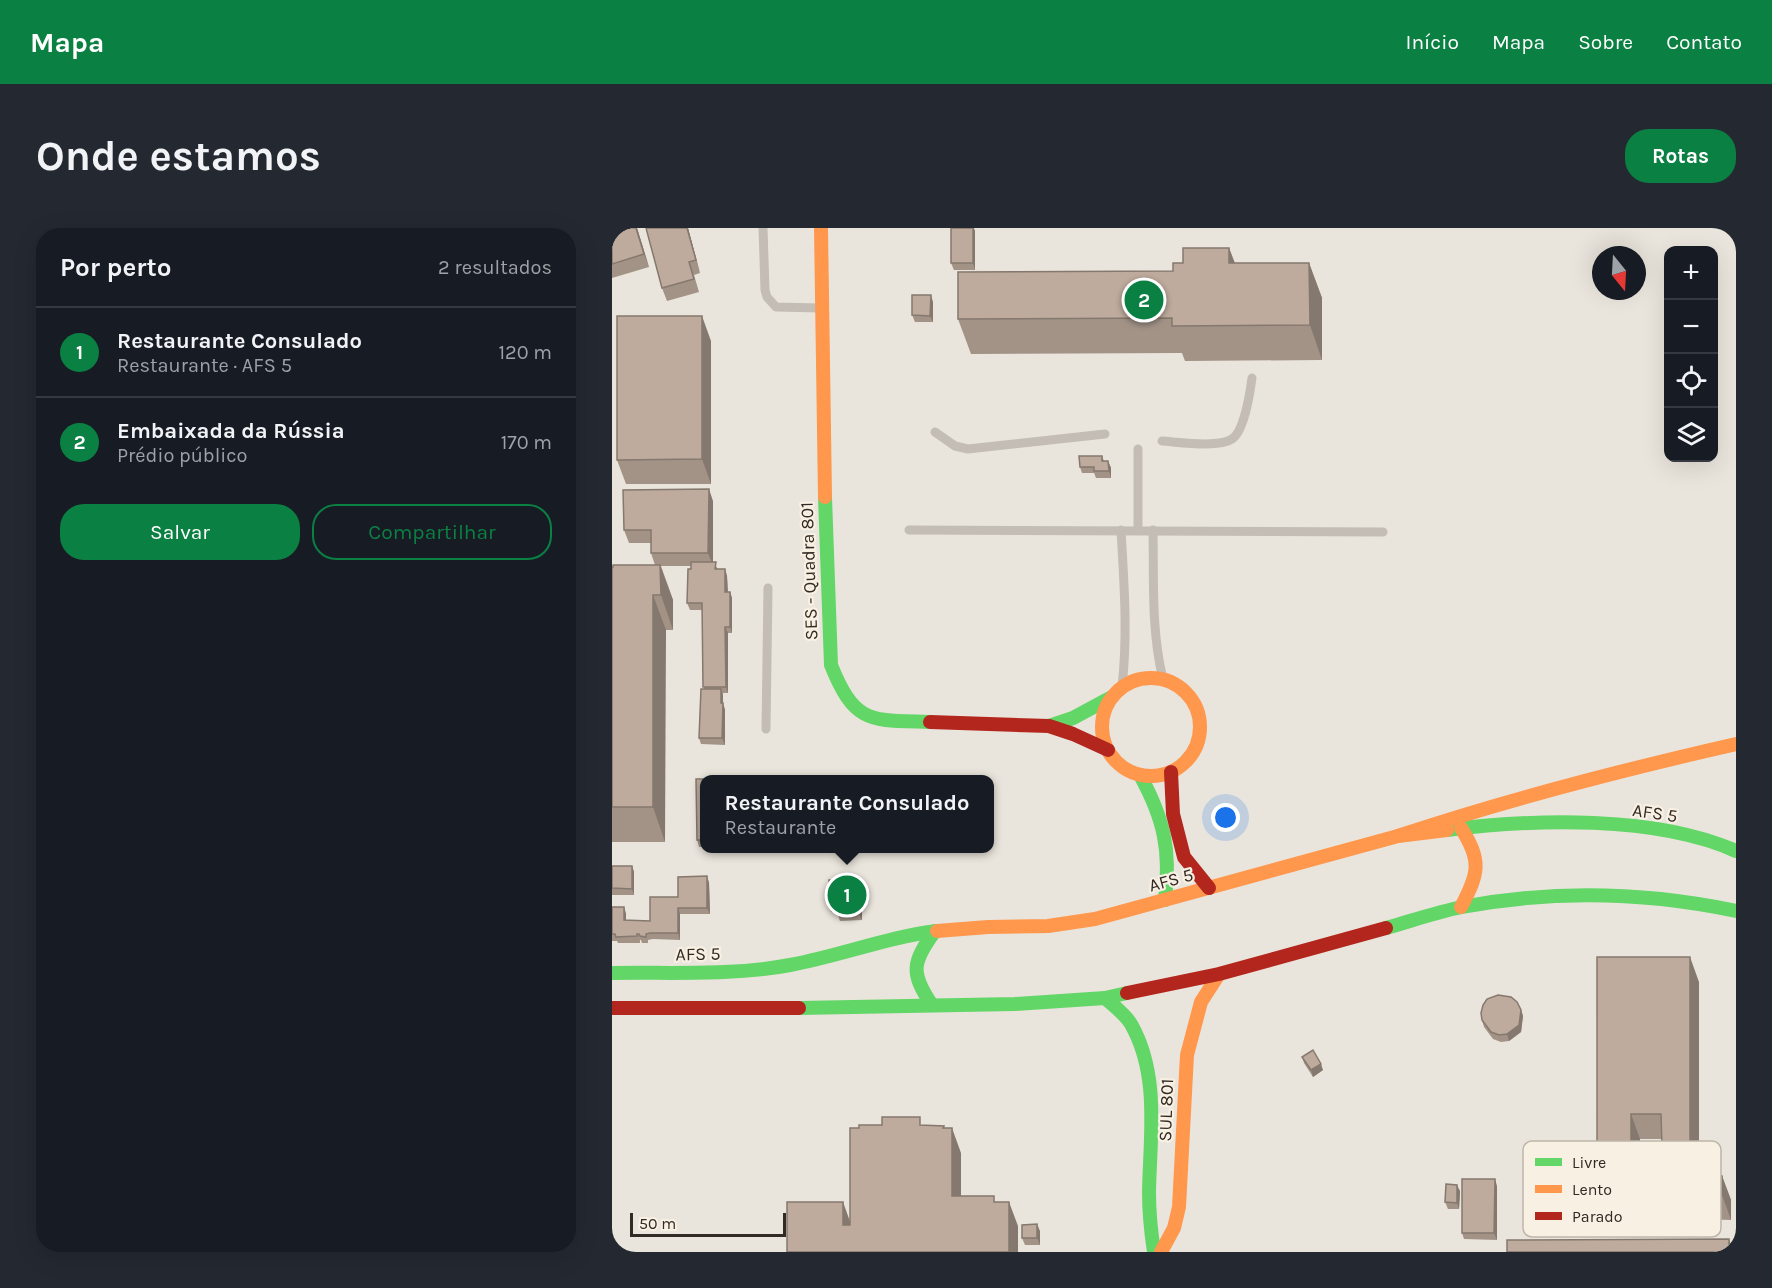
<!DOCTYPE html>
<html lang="pt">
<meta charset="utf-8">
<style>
:root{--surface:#171b24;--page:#242831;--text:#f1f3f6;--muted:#9ea1a6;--line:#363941;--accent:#0b8043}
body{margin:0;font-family:Karla,sans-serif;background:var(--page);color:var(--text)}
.controls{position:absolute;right:18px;top:18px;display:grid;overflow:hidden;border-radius:12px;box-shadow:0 6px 24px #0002}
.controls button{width:54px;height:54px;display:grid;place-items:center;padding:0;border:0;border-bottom:2px solid var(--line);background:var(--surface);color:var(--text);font:30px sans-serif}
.compass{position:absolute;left:980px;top:18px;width:54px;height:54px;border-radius:50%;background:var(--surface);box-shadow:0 6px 24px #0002;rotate:162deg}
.scale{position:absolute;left:18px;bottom:15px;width:156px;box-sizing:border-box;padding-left:6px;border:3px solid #322a24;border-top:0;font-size:16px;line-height:21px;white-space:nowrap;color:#322a24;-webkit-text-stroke:4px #f8f0e2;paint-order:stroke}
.you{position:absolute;left:614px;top:590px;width:21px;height:21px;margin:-15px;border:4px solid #fff;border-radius:50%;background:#1a73e8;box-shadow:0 0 0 9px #1a73e833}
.badge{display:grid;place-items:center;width:39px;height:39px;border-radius:50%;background:var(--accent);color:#fff;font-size:20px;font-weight:700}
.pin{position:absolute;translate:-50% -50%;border:3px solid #fff;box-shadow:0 2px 6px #0006}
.popup{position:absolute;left:88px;top:547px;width:294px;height:78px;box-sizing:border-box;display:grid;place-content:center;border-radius:12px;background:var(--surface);filter:drop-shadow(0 2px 4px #0005);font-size:20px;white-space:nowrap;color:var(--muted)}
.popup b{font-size:22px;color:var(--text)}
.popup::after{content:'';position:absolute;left:50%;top:100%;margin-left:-12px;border:12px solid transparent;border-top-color:var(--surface)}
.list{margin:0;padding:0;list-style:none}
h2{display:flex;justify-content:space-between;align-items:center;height:78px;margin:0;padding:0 24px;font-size:26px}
h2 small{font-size:20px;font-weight:400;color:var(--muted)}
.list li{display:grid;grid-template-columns:39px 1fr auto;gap:18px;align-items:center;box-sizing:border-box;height:90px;padding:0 24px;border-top:2px solid var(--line)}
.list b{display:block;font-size:22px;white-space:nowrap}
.list p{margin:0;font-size:20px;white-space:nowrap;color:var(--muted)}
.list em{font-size:20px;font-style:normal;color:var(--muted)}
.actions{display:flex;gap:12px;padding:18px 24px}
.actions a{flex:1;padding:14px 0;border:2px solid var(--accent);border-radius:24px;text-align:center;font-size:21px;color:var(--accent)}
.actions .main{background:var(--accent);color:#fff}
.icon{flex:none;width:33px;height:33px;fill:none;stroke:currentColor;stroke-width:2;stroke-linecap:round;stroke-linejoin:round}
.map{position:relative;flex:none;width:1124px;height:1024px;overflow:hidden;border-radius:24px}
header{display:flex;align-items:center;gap:36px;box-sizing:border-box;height:84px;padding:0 30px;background:var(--accent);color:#fff}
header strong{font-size:28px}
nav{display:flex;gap:33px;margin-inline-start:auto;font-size:21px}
.intro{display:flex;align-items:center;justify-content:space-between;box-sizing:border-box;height:144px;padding:0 36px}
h1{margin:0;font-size:42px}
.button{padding:15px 27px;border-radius:24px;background:var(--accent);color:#fff;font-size:21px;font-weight:700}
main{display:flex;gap:36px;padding:0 36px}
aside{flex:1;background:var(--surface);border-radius:24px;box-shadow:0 6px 24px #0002}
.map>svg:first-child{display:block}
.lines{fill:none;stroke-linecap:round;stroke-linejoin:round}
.lane{stroke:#c3bdb5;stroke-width:9}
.fast{stroke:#63d668;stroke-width:14}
.slow{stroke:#ff974d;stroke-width:14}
.jam{stroke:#b3261e;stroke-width:14}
.wall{fill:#a39387;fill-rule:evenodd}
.shaded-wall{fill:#85786e}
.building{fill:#beab9d;stroke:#85786e;stroke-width:1.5;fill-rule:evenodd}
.labels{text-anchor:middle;stroke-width:4.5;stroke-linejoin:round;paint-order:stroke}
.street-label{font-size:18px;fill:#322a24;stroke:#f8f0e2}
.key{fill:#f8f0e2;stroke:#bdb5a9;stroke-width:1.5}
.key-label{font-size:16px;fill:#322a24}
</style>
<header>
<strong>Mapa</strong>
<nav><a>Início</a><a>Mapa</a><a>Sobre</a><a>Contato</a></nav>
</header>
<div class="intro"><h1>Onde estamos</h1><a class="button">Rotas</a></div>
<main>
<aside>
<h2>Por perto<small>2 resultados</small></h2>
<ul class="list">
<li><span class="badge">1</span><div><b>Restaurante Consulado</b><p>Restaurante · AFS 5</p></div><em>120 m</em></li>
<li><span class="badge">2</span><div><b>Embaixada da Rússia</b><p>Prédio público</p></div><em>170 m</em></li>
</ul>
<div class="actions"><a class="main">Salvar</a><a>Compartilhar</a></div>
</aside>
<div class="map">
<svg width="1124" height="1024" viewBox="0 0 1124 1024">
<rect width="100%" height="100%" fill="#eae5dc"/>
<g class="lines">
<g class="lane">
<path d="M151,0L153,62L155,69L164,79L208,80"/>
<path d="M323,204L343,218L356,221L493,206"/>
<path d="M550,213C566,214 607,220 620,211C632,204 638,165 640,150"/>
<path d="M297,302L771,304"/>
<path d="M509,302C512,355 516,406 510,459"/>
<path d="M526,302V221"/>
<path d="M541,302C542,352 539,403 551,451"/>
<path d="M154,501L156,360"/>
</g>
<g class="fast">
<path d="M213,269L219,437C243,497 259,492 318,494"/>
<path d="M437,498L461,490L500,469"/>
<path d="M528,547C552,591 559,622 553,672"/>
<path d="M835,602C921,591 1043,587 1124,623"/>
<path d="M774,700C799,693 825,684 850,679C941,662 1033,664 1124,683"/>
<path d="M0,745C59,744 120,748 178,737C228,728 275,709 325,703"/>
<path d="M493,770C502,778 513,786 519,796C548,847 538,908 537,964C537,984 539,1004 542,1024"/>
<path d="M320,777C298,745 300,734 323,703"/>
<path d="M187,780L403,776L493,770L515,765"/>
</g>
<g class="slow">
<path d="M209,0L213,269"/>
<circle cx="539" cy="499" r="49"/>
<path d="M849,600C870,633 867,645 849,679"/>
<path d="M786,608C897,571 1010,542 1124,516"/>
<path d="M325,703L376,699L436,698L483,691L786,608L835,602"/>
<path d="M549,1024L562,1000L567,979L575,827L589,774L607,746"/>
</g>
<g class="jam">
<path d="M318,494L437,498L461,506L496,522"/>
<path d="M559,544L561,586L572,629L597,660"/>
<path d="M515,765L607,746L774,700"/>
<path d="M0,780H187"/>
</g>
</g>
<g class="wall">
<path d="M0,0H25L37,39L0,50Z"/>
<path d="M34,0H76L88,45L82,47L87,64L55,73L50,60Z"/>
<path d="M363,3V42H342L339,35Z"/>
<path d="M617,20L623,35H697L710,70V132L573,133L570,125L359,126L346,91L561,43Z"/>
<path d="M321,74V94H303L300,87Z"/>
<path d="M99,113V256H14L5,232Z"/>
<path d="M490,228L492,233H496L499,240V250H484L482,245H470L468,239Z"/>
<path d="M101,273V334L106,341H113L115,348L116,364H118L120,370V405H116V465H111V475L113,482V517L89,516L87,510L92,461L90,382H78L75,375L79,338H49L61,372V402H54L53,422V614H0V339L43,337L39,325V315H17L12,302Z"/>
<path d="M93,552V619H87L85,612Z"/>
<path d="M0,638H20L22,644V667H0Z"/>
<path d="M95,648L97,655L98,686H68V712L41,711L36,712V715H30L29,712H28V715H6L5,713H0V679H12L14,686V692L38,693L66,669Z"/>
<path d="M247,652L250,659V692L228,693L225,684H219L217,677Z"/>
<path d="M1087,754V948H1110L1119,972V992L1087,991V1004H1008L999,979V973H994L985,948ZM1028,911H1050V919H1028Z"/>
<path d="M909,782L911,788L909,804L897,813L889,814L881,811L872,799L870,792Z"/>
<path d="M690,829L711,842L701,849L692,835Z"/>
<path d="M885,958V1012L852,1011L850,1005Z"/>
<path d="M848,963L847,981H836L833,974Z"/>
<path d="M428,1003V1017H413L410,1010Z"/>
</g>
<g class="shaded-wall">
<path d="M24,0H25L37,39L32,26Z"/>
<path d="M75,0H76L88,45L84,32Z"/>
<path d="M361,0H362L363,3V42L361,35Z"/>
<path d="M617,20L630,55L617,35Z"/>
<path d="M697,35L710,70V132L698,97Z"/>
<path d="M319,67L321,74V94L318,88Z"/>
<path d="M90,88L99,113V256L90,231Z"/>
<path d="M496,233L499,240V250L497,243Z"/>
<path d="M97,261L101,273V338L96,325Z"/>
<path d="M48,337L61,372V402L49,367Z"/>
<path d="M113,341L115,348L116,370L113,364Z"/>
<path d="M118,364L120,370V405L118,399Z"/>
<path d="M41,367L54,402L53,614L41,579Z"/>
<path d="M113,399L116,405V465L114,459Z"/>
<path d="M109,461L111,468V475L113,482V517L110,510L109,475Z"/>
<path d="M20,638L22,644V667L20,661Z"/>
<path d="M95,648L97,655L98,686L95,680Z"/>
<path d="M247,652L250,659V692L247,686Z"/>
<path d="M12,679L14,686V699L12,692Z"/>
<path d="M66,680L68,686V712L66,705Z"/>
<path d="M1078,729L1087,754V967L1078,948Z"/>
<path d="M909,782L911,788L909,804L897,813L895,806Z"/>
<path d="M709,836L711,842L701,849L699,842Z"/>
<path d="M1019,886L1028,911V944L1019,919Z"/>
<path d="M332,898L340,921V900L349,925V993L340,968Z"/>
<path d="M1110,948L1119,972V992L1110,967Z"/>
<path d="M883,951L885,958V1012L882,1005Z"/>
<path d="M845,957L848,963L847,981L845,975Z"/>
<path d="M1078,966L1087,991V1004L1078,980Z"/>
<path d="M231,974L240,999L231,997Z"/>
<path d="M397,974L406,998V1024H397Z"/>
<path d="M425,996L428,1003V1017L425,1010Z"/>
<path d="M1117,1011L1119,1018V1024H1117Z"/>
</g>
<g class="building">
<path d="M0,0H24L32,26L0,36Z"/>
<path d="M34,0H75L84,32L77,34L82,51L50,60Z"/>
<rect x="339" y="0" width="22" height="35"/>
<path d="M571,20H617V35H697L698,97L560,98V90L346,91V44L561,43V35H571Z"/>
<path d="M300,67H319L318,88L300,87Z"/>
<path d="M5,88H90V231L5,232Z"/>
<path d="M467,228H490V233H496L497,243H482V239H468Z"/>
<path d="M97,261L96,325H39V302H12L11,262Z"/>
<path d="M79,334H104L103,341H113V364H118V399H113L114,459H91L90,375H75L76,341H79Z"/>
<path d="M1,337H48L49,367H41V579H0V339H1Z"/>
<path d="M89,461H109V475H111L110,510H87Z"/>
<path d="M84,551H117V552H93V612H85Z"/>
<path d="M0,638H20V661L0,660Z"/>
<path d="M95,648V680H66V705H38L34,706V709L28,708L27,706H25V708L4,709L3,706H0V679H12V692L38,693V669H66V649Z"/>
<path d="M217,652H247V686H225L226,678L217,677Z"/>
<path d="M985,729H1078V948H1110V967L1078,966V980L999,979V948H985ZM1019,886H1049L1050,919H1019Z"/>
<path d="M886,767L899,769L905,774L909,782L907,797L895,806L887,807L879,804L870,792L869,785L871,777L875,771Z"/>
<path d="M701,822L709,836L699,842L690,829Z"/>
<path d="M270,889H308V897L332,898L331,900H340V968H382V974H397V1024H175V974H231V997H238V900H247V897H270Z"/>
<path d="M850,951H883L882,1005H850Z"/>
<path d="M834,956L845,957V975L833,974Z"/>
<path d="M425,996V1010H410V997Z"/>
<path d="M1117,1011V1024H895V1012Z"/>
</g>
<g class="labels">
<g class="street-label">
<text transform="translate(197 343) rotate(-92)" y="6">SES - Quadra 801</text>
<text transform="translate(1043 585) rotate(8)" y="6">AFS 5</text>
<text transform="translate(559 652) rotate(-15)" y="6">AFS 5</text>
<text transform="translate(86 726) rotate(-1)" y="6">AFS 5</text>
<text transform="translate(554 882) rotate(-88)" y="6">SUL 801</text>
</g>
</g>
<rect x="911" y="913" width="198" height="96" rx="9" class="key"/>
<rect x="923" y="930" width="27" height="8" fill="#63d668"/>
<rect x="923" y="957" width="27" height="8" fill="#ff974d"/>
<rect x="923" y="984" width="27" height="8" fill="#b3261e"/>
<g class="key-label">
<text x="960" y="940">Livre</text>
<text x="960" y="967">Lento</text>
<text x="960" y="994">Parado</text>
</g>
</svg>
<div class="controls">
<button>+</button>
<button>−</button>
<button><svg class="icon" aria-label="locate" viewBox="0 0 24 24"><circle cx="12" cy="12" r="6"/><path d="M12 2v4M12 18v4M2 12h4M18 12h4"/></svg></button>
<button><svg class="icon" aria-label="layers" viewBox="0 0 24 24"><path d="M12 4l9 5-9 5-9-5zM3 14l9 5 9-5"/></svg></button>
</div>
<svg class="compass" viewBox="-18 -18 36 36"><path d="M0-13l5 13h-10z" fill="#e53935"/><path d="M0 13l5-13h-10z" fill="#9ea1a6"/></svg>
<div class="scale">50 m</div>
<div class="you"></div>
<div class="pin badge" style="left:235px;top:667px">1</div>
<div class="popup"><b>Restaurante Consulado</b>Restaurante</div>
<div class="pin badge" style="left:532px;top:72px">2</div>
</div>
</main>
